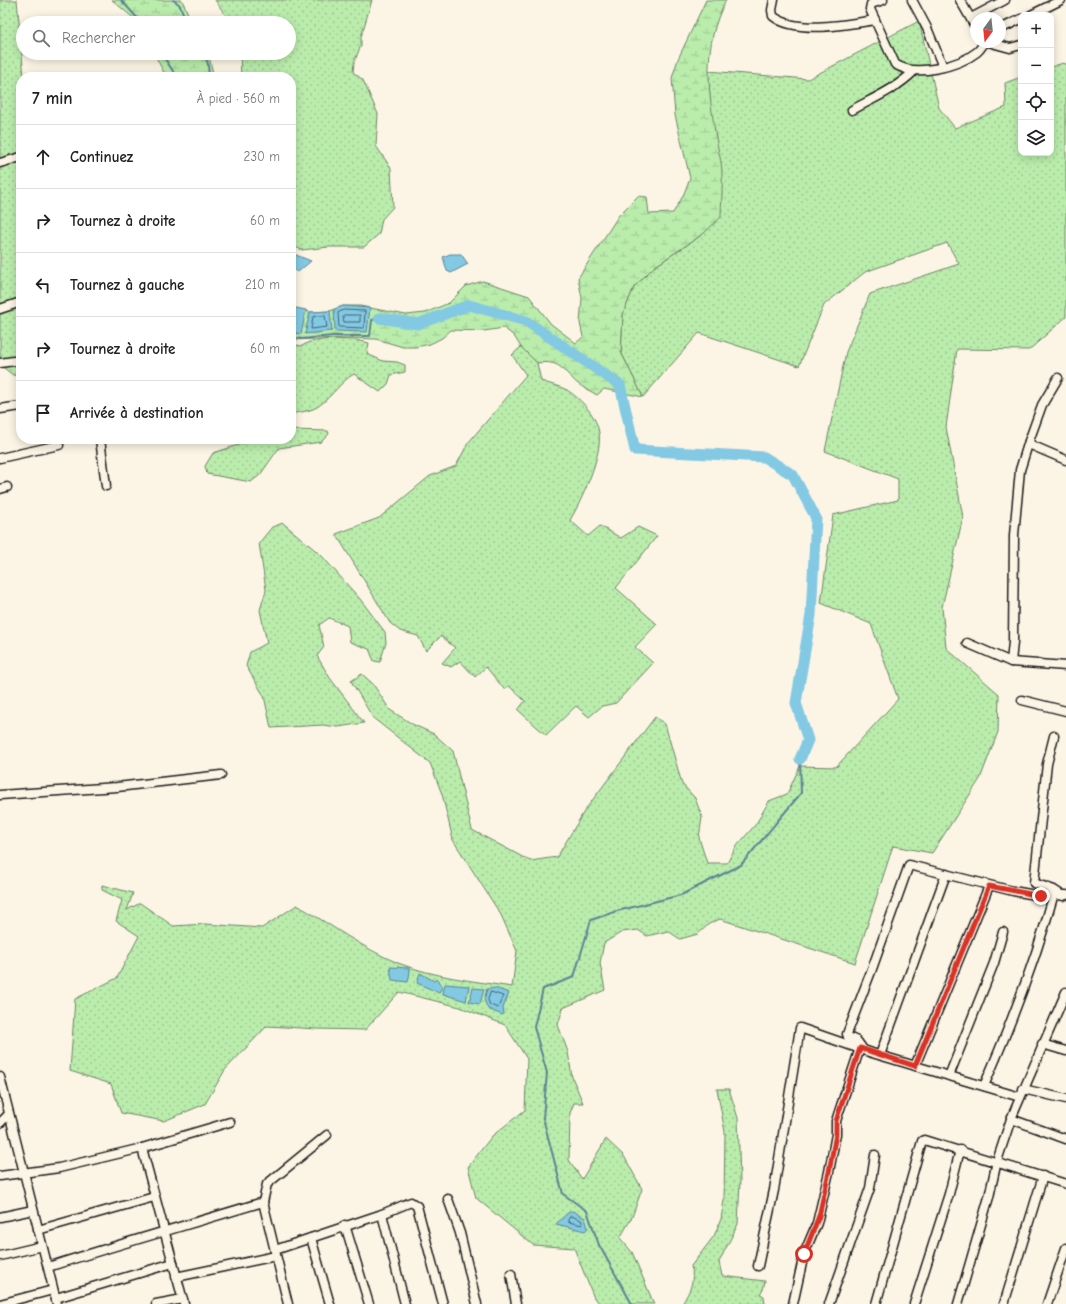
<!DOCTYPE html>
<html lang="fr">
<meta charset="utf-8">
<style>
:root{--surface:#fff;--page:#f6f6f6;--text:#202124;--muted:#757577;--line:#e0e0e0}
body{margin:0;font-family:"Comic Neue",sans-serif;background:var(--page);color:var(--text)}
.controls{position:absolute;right:12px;top:12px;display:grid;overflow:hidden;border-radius:8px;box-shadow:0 2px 10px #0003}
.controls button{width:36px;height:36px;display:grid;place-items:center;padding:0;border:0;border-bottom:1px solid var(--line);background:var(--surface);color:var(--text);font:20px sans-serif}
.compass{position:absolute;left:970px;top:12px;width:36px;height:36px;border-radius:50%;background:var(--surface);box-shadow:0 2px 10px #0003;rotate:195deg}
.stop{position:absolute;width:12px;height:12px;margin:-9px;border:3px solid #d93025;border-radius:50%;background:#fff}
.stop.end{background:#d93025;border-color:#fff;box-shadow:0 1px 4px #0008}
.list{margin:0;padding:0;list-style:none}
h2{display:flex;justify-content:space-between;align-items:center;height:52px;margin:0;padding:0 16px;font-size:17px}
h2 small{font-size:13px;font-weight:400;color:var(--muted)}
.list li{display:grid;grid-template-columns:26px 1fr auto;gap:12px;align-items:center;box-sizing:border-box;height:64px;padding:0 16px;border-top:1px solid var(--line)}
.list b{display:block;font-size:15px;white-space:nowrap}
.list em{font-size:13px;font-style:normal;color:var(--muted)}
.icon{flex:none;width:22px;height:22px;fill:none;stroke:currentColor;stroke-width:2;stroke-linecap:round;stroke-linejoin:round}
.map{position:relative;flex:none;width:1066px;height:1304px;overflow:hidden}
.search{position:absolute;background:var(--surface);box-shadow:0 2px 10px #0003;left:16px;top:16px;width:280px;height:44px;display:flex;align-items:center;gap:10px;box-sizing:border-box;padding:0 14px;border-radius:22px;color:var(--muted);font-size:15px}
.panel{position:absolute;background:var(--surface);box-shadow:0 2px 10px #0003;left:16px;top:72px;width:280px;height:372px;border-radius:16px}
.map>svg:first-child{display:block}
.grass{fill:url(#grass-dots);stroke:#6b8464}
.wetland{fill:url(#wetland-marsh);stroke:#6b8464}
.water{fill:#83c9e4;stroke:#5a8494}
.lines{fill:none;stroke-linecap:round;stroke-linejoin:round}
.shore{stroke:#45616c;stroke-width:1}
.stream{stroke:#5a8494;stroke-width:2}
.river{stroke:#83c9e4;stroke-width:11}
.street-casing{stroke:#1c1c1c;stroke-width:11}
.street{stroke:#fcf5e5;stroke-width:8}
.route{stroke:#d93025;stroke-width:5}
</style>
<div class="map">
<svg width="1066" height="1304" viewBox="0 0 1066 1304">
<defs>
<pattern id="grass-dots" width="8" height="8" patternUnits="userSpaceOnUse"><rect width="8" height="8" fill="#baecac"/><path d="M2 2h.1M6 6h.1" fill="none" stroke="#9fca93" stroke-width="1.8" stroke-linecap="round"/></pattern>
<pattern id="wetland-marsh" width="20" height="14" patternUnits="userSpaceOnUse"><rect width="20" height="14" fill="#baecac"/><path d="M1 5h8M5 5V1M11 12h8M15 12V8" fill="none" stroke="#9fca93"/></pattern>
</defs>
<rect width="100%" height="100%" fill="#fcf5e5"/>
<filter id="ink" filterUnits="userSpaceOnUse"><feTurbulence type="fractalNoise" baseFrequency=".025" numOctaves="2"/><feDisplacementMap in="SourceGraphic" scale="8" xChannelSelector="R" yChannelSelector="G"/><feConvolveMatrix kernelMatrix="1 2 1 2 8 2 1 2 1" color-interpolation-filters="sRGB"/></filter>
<g filter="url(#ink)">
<g class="grass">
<path d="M0,0H17L24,77H21V377L13,375L0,365Z"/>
<path d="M215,0H372L361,37V45L354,63L353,72L363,80L378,114L376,146L391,168L393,207L382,219L379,234L364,247H329L302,250L291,245V77H241L240,53H289V23H231Z"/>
<path d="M919,21L939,108L955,128L1006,107L1005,83L1021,77V153H1051V67L1063,63L1066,64V317L1029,350L957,349L946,427L963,517L942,607L946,648L999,694L998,732L980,779L932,853L893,846L855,963L720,919L709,924L698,934L680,939L668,931L647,936L638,930L622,932L604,943L600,963L605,990L563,1008L558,1025L568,1052L572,1077L583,1103H574L570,1113L569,1160L582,1179L606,1139L624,1156L642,1189L632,1217L620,1238L632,1252L654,1304H601L594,1298L574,1248L533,1245L476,1198L468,1167L492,1136L525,1110L527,1059L505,1025L460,1007L399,992L365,1030L317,1029L267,1026L225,1070L205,1104L164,1121L121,1113L111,1084L70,1071L75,999L117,978L139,936L116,921L122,900L102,890V885L133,893L127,910L140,903L173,926L205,924L262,928L297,905C330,924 362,948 398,963C434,977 474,981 512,987L517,951L501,915L453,840L442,794L430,763L373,718L351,681L362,674L373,684L390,710L414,725L434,734L453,751L472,830L530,861L557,857L585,810L655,717L665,724L682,784L695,798L702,817L699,838L707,863H727L736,847L756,824L769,801L787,794L800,766L836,767L898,699L871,624L821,603L833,515L898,500V479L825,451L846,352L870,294L959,264L947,243L865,272L824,305L799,366L699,333L643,397L621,352L623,314L634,287L654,267L703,234L710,102L708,71L808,79Z"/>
<path d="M329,339L356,340L369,343L367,354L383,361L397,362L405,365V372L391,375L388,384L380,392L354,374C340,381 327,404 313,409C306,412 298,412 291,414V344L302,346L309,342Z"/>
<path d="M521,347L537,363L541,381C549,384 559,386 567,390C581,399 597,416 599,433C603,454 581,502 570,520L588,536L600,526L621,538L638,527L657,536L616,588L657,624L635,647L653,663L616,703L602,706L589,717L576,706L546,735L518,710L525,701L509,686L504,689L486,667L475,677L460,661L451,667L442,663L455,648L441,636L426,651L418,636L400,631L390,623L336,534L379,518L430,476L456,466L468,443L526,375L512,355Z"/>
<path d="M291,430L328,431L329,434L321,442L279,448L260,475L251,482L207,474L205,466L213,453L257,439H291Z"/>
<path d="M283,523L321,555L360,599L385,632L386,643L380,662L374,661L369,649L350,642L348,626L329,618L319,625L324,647L317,656L330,678L364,723L338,727L323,725L271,728L264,696L246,666L250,652L267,643L260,610L266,590L259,543L272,527Z"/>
<path d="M717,1089H729L738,1118L740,1181L738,1224L719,1262L722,1276L765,1281L763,1290L760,1294L764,1296L765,1304H682C690,1291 695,1281 691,1266L714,1236L721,1219L724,1200L725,1132Z"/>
</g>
<g class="wetland">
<path d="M112,0H182L192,23H137V21Z"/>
<path d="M706,0H726C702,46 708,89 716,138C718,150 722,162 722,174C723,188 721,203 721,217L703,234L654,267L634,287L623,314L621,352L643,397L604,389L597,395C591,391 583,388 577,383C562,370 561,360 537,363L521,347L514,336L504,328L484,331L451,330L442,338L430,344L416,347H403L376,339L345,338L291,340V307L310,312L330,311L343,306H360L406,315L425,313L449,303L466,286L483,281L529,296L551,324L576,343L583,337L580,323L582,298L578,278L619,215L638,196L647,197L649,214L673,213L683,196L690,178L675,115L672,78L678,59Z"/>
<path d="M154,53H208L214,77H166Z"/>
</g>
<g class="water">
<path d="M291,253L311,261L298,272L291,269Z"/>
<path d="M450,254H461L468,264L451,273L447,271L443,257Z"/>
<path d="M343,306L370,308L367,332L335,331L334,309Z"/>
<path d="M291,307L306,310L301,334L291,332Z"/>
<path d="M330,311L332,331L305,334L310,312Z"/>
<path d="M390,967L409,968L410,972L408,982L392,980Z"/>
<path d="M420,973L434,981L437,979L442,987L439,993L417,983Z"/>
<path d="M445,984L469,986L466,1001L443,994Z"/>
<path d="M473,988L484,989L480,1004L469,1002Z"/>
<path d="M495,988L509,993L503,1008L504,1014L502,1015L488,1009L484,1000L487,989Z"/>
<path d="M573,1211L585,1218L588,1228L585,1231L556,1224L569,1212Z"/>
</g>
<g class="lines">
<g class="shore">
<path d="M344,310L365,311L364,328L339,327L338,313Z"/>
<path d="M345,315H360V322H344L343,317Z"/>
<path d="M325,316L327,327L311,329L313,317Z"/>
<path d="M491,992L503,996L498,1008L490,1005L488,1000Z"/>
<path d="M571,1216L581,1220L583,1225L568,1222V1220Z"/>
</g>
<g class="stream">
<path d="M121,0L140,21L139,23"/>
<path d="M173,0L179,4L187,23"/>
<path d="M161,53L177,77"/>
<path d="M204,53L208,64L209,77"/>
<path d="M291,337L302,339L332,336H370L372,320L379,318"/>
<path d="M632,1304L599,1245L587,1211L563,1194L543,1118L547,1073L534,1027L543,989L574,977L591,920L617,911L681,895L741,865L801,793L800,759"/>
</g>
<path class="river" d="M379,318L418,324L469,305L526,321L620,385L635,450L764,457L793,475L816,518L811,615L796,703L808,740L800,759"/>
<g class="street-casing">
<g id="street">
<path d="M774,0L772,10L773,16C796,35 849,24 875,20"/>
<path d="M883,0L871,4L870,9L895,64C915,78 959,66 977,52C981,49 982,45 985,42"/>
<path d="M912,0L927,28L943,67"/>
<path d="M960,0L976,28"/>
<path d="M1031,15L1061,0"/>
<path d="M971,18L1005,0"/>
<path d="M1000,29L1021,19"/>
<path d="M988,42L1010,48L1021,45"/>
<path d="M852,110C874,98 896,89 914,71"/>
<path d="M0,163L21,157"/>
<path d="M0,309L21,302"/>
<path d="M0,363L21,360"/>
<path d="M1058,378L1042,405L1029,441L1031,445L1066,460"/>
<path d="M0,409L21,406"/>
<path d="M100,439L106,486"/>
<path d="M0,458L59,445"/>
<path d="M0,489L7,487"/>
<path d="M967,643L1011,662L1066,666"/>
<path d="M1011,662L1013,642L1014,535L1020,470L1029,441"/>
<path d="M1022,700L1066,711"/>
<path d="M1054,736L1047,764L1034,883L1054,890L1063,896"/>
<path d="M0,795L117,787L221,775"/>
<path d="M1042,1044L1066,1051"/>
<path d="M862,1048L857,1041L848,1037L847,1034L872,969L909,865L1013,891L1041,896L1066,895"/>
<path d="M880,1055L946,874"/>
<path d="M915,1066L989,886"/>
<path d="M949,1076L994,963L1003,932"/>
<path d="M0,1077L57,1304"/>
<path d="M984,1086C1011,1024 1035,962 1053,897"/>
<path d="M1023,1089L1066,1099"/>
<path d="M1011,1119L1066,1139"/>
<path d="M0,1123L9,1114"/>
<path d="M142,1148L184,1304"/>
<path d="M0,1176L59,1168L142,1148L230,1122"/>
<path d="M448,1199L460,1233L477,1304"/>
<path d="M382,1214L405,1304"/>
<path d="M0,1217L33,1210"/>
<path d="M345,1225L369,1304"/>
<path d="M38,1230L154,1197"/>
<path d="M311,1238L330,1304"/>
<path d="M275,1250L382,1214L411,1202L417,1206L443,1304"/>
<path d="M0,1256L42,1246"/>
<path d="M758,1266L774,1190L800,1028L872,1053L1020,1097"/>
<path d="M48,1267C119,1244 191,1224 263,1202"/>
<path d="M511,1274L516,1304"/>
<path d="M176,1277L276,1256"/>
<path d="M56,1298L173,1263"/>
<path d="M0,1304L53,1290"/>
<path d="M156,1304L183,1299"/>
<path d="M288,1304L263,1202L267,1184L327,1135"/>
<path d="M793,1304L804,1254L817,1223L829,1172L836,1134V1121L860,1048"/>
<path d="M829,1304L870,1188L875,1155"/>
<path d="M876,1304L922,1141L924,1140L1066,1184"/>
<path d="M914,1304L949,1194L960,1150"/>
<path d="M958,1304L989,1197L997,1161L1011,1119L1066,992"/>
<path d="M1004,1304L1043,1176"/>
<path d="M1047,1304L1066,1248"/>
</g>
</g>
<use href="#street" class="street"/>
</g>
</g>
<g class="lines" filter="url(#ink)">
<path class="route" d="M804,1254L819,1216L829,1172L836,1134V1121L860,1048L915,1066L989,886L1041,896"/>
</g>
</svg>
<div class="controls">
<button>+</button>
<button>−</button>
<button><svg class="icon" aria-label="locate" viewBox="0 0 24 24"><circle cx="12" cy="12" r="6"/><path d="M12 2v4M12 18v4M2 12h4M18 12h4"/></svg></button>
<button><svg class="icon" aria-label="layers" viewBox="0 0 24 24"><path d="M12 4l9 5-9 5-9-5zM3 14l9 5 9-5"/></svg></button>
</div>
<svg class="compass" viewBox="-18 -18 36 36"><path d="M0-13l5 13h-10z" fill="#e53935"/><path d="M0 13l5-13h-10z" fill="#757577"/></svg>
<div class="stop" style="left:804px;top:1254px"></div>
<div class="stop end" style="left:1041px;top:896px"></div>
<div class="search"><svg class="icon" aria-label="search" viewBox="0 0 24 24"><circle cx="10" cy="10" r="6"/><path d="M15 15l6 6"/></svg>Rechercher</div>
<section class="panel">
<h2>7 min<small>À pied · 560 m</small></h2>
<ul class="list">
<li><svg class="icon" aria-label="ahead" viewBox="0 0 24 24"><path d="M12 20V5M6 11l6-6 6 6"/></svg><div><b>Continuez</b></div><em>230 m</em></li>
<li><svg class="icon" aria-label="right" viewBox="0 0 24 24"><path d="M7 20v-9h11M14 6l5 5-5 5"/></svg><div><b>Tournez à droite</b></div><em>60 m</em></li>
<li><svg class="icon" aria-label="left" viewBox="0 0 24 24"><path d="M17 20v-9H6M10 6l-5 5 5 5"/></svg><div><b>Tournez à gauche</b></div><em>210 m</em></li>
<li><svg class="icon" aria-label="right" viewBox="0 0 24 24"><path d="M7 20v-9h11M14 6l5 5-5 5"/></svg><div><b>Tournez à droite</b></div><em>60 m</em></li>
<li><svg class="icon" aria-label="arrive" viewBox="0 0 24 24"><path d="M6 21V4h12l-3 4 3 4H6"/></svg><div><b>Arrivée à destination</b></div></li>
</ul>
</section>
</div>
